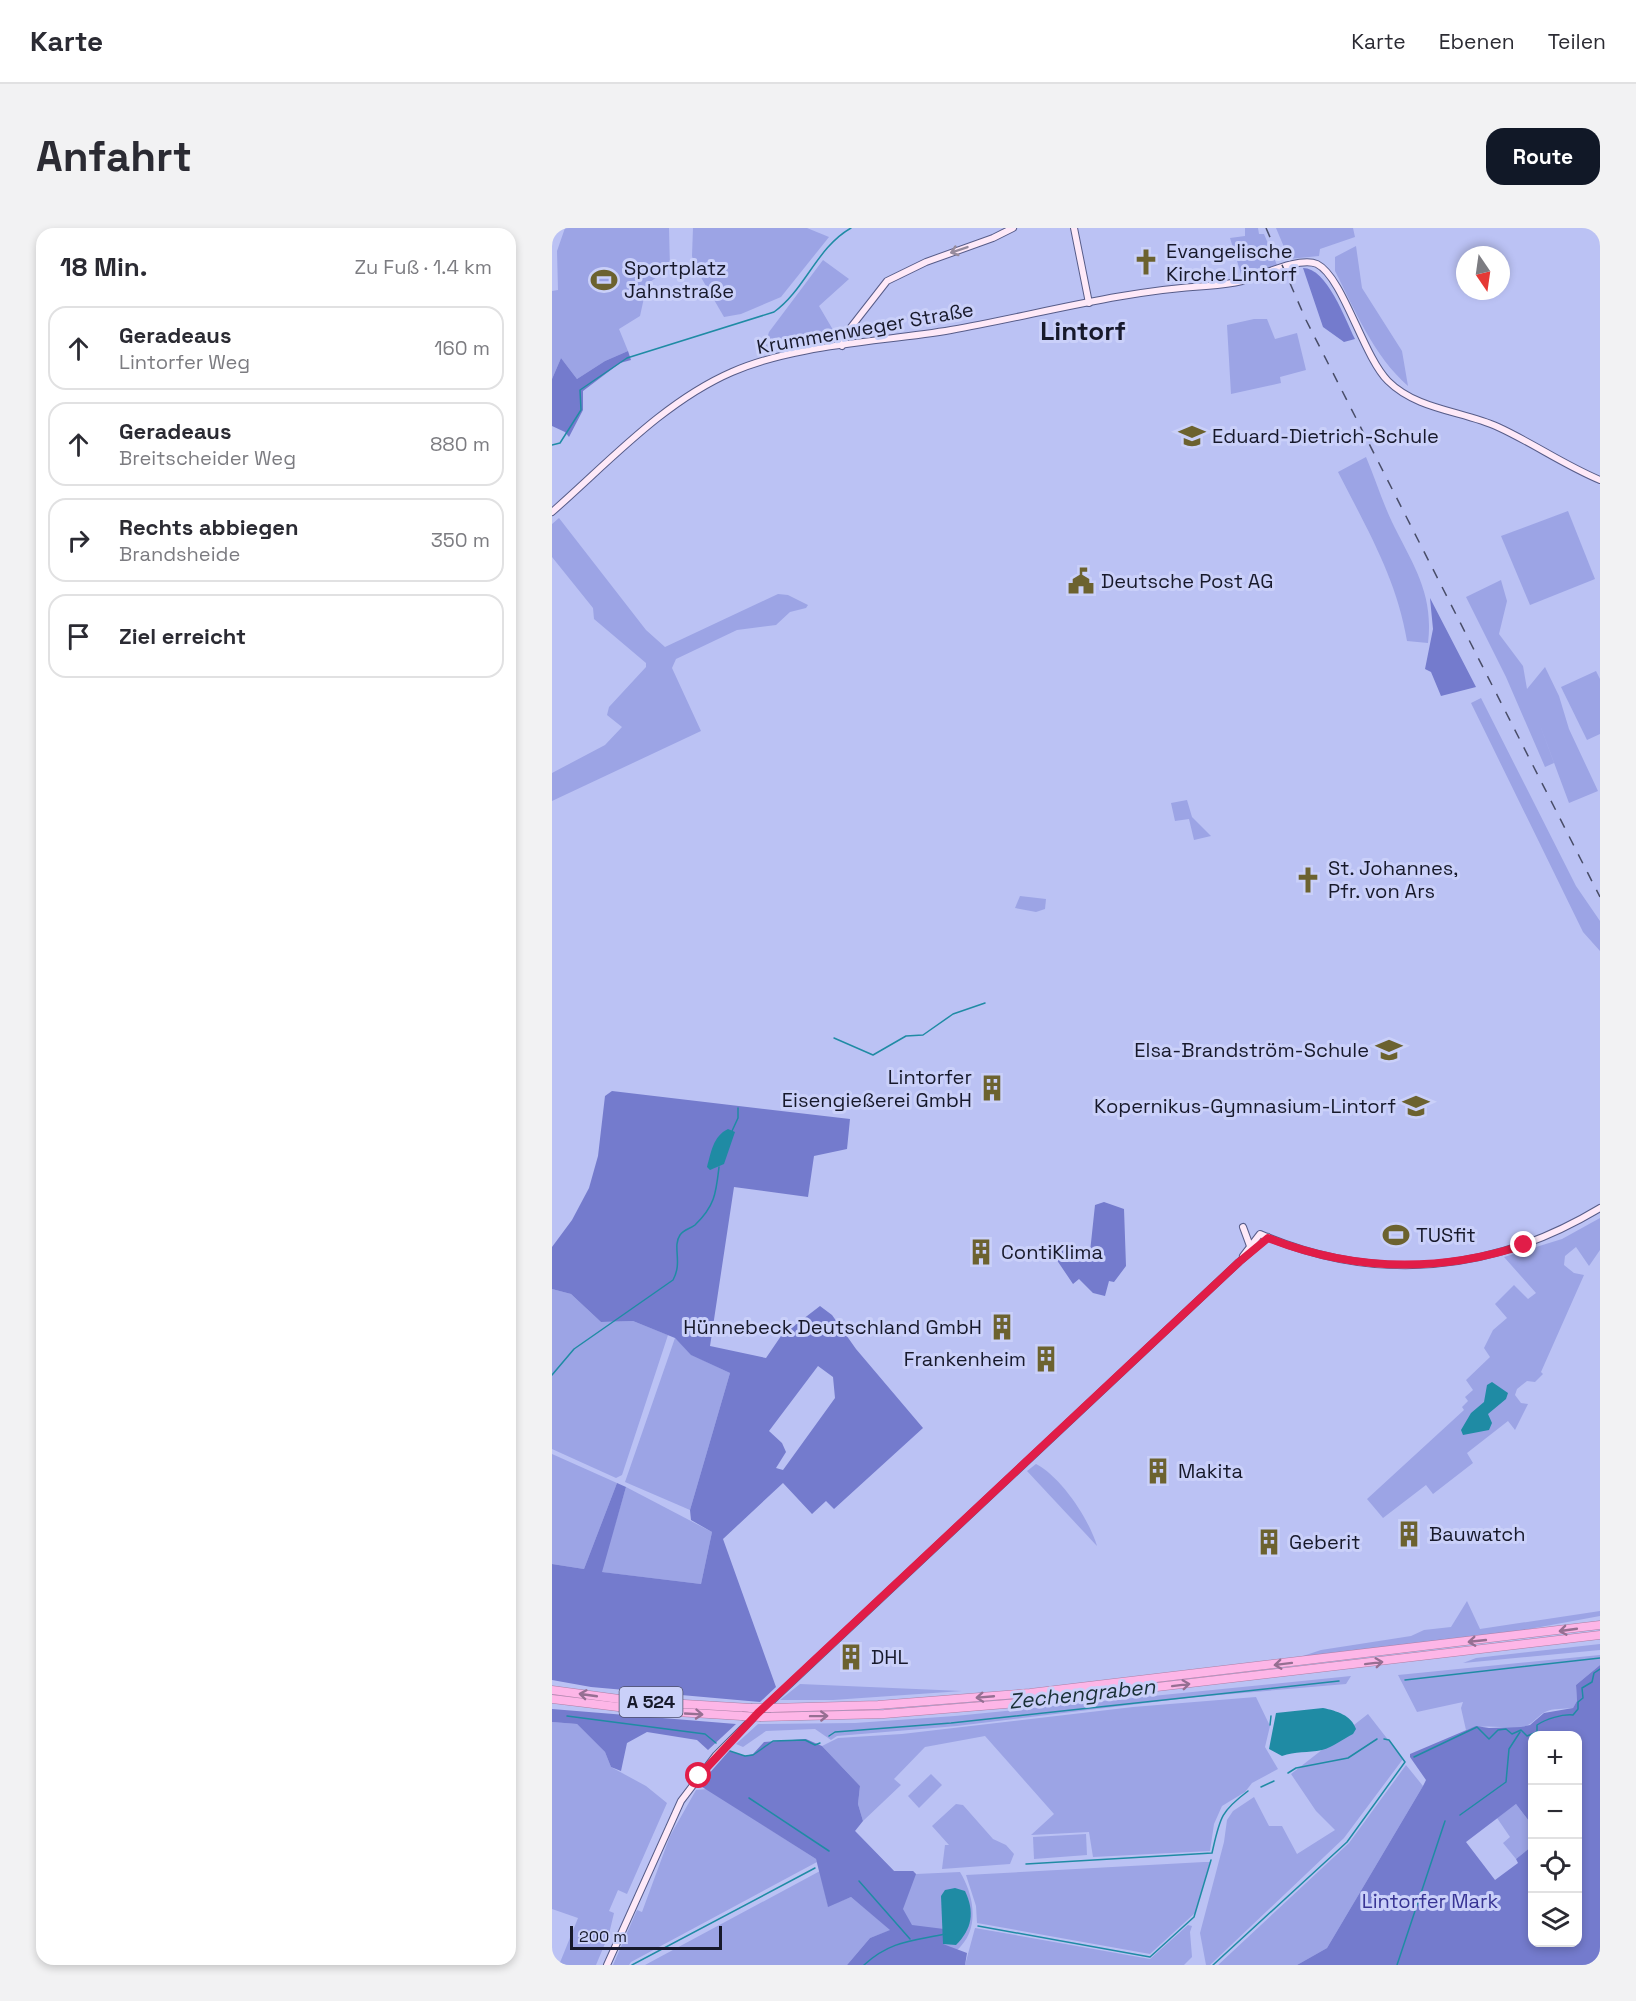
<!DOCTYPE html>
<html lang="de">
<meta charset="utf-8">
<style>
:root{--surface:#fff;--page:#f2f2f3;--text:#2b2b33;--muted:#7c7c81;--line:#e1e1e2;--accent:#111827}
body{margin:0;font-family:"Space Grotesk",sans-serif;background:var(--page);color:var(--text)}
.controls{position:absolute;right:18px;bottom:18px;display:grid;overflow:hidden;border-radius:12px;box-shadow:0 3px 9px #0003}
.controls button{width:54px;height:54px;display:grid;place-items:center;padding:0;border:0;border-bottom:2px solid var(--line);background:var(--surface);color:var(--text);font:30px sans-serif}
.compass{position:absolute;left:904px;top:18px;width:54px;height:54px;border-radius:50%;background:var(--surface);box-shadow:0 3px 9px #0003;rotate:167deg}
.scale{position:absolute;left:18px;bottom:15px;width:152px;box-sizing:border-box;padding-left:6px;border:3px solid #17192b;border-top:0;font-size:16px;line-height:21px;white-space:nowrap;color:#17192b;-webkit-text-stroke:4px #cad0f9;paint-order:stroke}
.stop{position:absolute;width:18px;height:18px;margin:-14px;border:4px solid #e11d48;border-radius:50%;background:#fff}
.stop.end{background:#e11d48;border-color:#fff;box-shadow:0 2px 6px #0008}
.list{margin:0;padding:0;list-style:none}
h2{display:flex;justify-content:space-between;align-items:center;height:78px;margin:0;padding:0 24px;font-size:26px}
h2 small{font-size:20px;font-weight:400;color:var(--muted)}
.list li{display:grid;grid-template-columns:39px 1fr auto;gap:18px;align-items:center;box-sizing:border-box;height:84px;margin:0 12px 12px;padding:0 12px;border:2px solid var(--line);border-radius:18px}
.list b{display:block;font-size:22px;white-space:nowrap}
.list p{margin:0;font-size:20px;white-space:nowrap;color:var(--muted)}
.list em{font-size:20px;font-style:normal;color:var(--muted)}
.icon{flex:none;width:33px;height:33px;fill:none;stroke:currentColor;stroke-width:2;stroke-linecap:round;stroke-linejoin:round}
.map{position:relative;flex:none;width:1048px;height:1737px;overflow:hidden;border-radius:18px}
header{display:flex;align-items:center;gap:36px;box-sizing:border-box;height:84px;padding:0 30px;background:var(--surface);border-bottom:2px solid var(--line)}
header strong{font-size:28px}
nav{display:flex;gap:33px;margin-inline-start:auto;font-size:21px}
.intro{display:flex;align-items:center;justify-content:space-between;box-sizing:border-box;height:144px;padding:0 36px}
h1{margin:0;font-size:42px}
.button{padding:15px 27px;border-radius:18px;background:var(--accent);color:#fff;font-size:21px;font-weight:700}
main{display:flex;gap:36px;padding:0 36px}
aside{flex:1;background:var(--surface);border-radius:18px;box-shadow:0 3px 9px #0003}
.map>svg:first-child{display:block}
.green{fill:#9ca4e5}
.forest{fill:#747bcd;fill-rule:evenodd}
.water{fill:#1f8ba4}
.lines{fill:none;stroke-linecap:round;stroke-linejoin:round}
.stream{stroke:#1f8ba4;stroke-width:1.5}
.secondary-casing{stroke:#575c88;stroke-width:8}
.motorway-casing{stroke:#ac7fa5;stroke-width:9}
.secondary{stroke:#fee9f8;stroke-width:6}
.motorway{stroke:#fdb6e7;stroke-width:8}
.rail{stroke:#494d68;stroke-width:1.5;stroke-dasharray:10 10;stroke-linecap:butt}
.motorway-bridge-casing{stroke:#ac7fa5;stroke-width:9;stroke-linecap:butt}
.motorway-bridge{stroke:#fdb6e7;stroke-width:8}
.oneway{stroke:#968b9c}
.oneway2{stroke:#966f92}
.route{stroke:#e11d48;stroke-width:8}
.labels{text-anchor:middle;stroke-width:6;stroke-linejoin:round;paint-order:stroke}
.shield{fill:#cad0f9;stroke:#4d5069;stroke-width:1.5}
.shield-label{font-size:18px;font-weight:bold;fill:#17192b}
.poi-label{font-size:20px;fill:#17192b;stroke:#cad0f9;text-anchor:start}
.street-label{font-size:20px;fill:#17192b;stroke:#cad0f9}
.park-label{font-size:20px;fill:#383494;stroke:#cad0f9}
.water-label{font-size:21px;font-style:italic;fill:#192f36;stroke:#cad0f9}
.district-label{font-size:26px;font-weight:bold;fill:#17192b;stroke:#cad0f9}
</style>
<header>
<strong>Karte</strong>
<nav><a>Karte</a><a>Ebenen</a><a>Teilen</a></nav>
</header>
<div class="intro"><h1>Anfahrt</h1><a class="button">Route</a></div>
<main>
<aside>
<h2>18 Min.<small>Zu Fuß · 1.4 km</small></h2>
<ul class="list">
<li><svg class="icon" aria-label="ahead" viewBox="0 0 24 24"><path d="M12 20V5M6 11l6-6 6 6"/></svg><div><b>Geradeaus</b><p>Lintorfer Weg</p></div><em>160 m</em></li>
<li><svg class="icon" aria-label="ahead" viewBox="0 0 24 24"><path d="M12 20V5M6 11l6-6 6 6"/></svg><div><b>Geradeaus</b><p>Breitscheider Weg</p></div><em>880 m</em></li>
<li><svg class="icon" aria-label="right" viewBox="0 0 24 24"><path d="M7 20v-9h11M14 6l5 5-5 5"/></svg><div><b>Rechts abbiegen</b><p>Brandsheide</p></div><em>350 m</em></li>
<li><svg class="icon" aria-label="arrive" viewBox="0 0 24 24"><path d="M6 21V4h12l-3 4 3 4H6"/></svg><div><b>Ziel erreicht</b></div></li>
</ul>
</aside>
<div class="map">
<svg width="1048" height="1737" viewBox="0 0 1048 1737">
<rect width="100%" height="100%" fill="#bbc2f4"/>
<g class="green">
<path d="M13,0H117L118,40L95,56L88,88L67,101L76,123L53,133L25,151L9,130L0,151V63L6,62L5,23Z"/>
<path d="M141,0H255L277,9L229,69L189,86L172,89L143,39L140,28Z"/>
<path d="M693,0H706L707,6H712L725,37L689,46L678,10L693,8Z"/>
<path d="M724,0H801L803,9L768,21L767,28L737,31Z"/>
<path d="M804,18L810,60L850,123L856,158C821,127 804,84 783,43V29Z"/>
<path d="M271,32L297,51L267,78L284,107L212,120L217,104Z"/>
<path d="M702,91H715L723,111L745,105L754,142L728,149L729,155L679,166L675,97Z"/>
<path d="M814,229C823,250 830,273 840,294C861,337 882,365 876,415L855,413C845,351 814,299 786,244Z"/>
<path d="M1016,283L1043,351L978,377L949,308Z"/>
<path d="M7,290L94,402L113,419L226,366L236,367L256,377L254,380L238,384L224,397L185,402L124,431L120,440L149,503L0,573V545L53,517L70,499L55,487L57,479L94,439V435L42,391L41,380L0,329V296Z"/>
<path d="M949,352L955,373L947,406L971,438L975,461L993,439L1007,468L1017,501L1046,563L1017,575L985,489L1002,535L993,539L954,449L914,369Z"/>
<path d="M1044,443L1048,451V506L1035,512L1009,459Z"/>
<path d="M929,470L1024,658L1048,693V723L1031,704L919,475Z"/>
<path d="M635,572L640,589L659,608L642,612L637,591L623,593L619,575Z"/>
<path d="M468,668L494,671L493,681L484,684L463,680Z"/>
<path d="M1048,990V1022L1037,1038L1024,1019L1013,1028L1012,1037L1022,1045L1032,1047L989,1144L991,1146L983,1154L975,1153L965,1161L963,1167L969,1175L976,1176L963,1202L956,1193L915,1225L921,1235L881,1266L874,1257L831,1290L815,1271L912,1182L910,1179L916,1173L913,1169L921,1162L914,1152L938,1129L932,1120L941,1102L955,1090L943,1076L962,1057L976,1071L984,1065L952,1029L1010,1011Z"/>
<path d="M0,1061L19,1066L49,1094L81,1093L116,1107L70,1247L64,1250L0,1221Z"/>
<path d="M123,1110L140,1127L178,1145L138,1282L73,1254Z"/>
<path d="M0,1226L65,1255L32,1341L0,1336Z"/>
<path d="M484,1236C509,1249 537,1291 545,1318L475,1243Z"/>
<path d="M74,1259L160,1304L149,1356L49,1344Z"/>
<path d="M915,1373L928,1401L1048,1383V1388L967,1403L745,1430L769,1422L859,1408L872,1402L899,1399Z"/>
<path d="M1048,1416V1422L911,1435L924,1430Z"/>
<path d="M1048,1427V1437L1024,1457L1025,1473L1021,1480C1012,1481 1001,1480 993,1484C984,1489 981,1497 970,1499C952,1501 930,1495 914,1502L909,1480L911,1474L865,1484L846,1447Z"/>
<path d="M799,1448L794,1456L644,1469L405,1498L285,1508L279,1512L263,1501L214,1503L191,1519L184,1516L206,1496L303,1495L403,1488Z"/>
<path d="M248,1456L410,1463L281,1472H228Z"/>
<path d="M704,1469L718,1498L713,1519L726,1541L700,1555L693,1564L670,1578L662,1596L658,1623L541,1629L537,1604L479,1607L502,1586L433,1508L373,1519L342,1551L349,1557L311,1593L306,1576L308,1558L270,1518L286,1510L350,1506L581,1479Z"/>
<path d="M816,1486L851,1531L792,1610L658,1737H654L648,1705L672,1614L675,1592L681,1583L702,1569L717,1598H730L745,1626L783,1602L764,1583L739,1546Z"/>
<path d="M0,1494L25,1496L53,1524L59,1539L94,1558L115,1575L75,1666L66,1662L57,1683L62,1685L57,1706L44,1737H7L26,1690L0,1681Z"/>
<path d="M854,1537L871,1558L775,1720L745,1737H666L797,1615Z"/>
<path d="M379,1546L390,1557L367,1580L356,1568Z"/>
<path d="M155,1561L264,1631L265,1634L79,1734L77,1737H61L85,1682L90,1684L118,1608L144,1562Z"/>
<path d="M404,1576L411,1577L441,1611L454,1617L462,1626L458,1636L390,1641L393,1617H397L380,1598Z"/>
<path d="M964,1576L980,1597V1618L964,1631L951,1615L958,1609L945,1590Z"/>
<path d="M302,1602L342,1643H361L364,1646L408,1644C421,1665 428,1698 409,1718C404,1724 396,1728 390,1733L285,1620Z"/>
<path d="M534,1606L535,1627L482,1631L481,1609Z"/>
<path d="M652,1634H658L643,1685L598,1726L425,1695L424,1678L414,1647Z"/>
<path d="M268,1643L276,1678L299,1669L339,1702L318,1710L295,1737H93Z"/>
<path d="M636,1697L640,1698L638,1704L640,1729L632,1737H413L423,1700L598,1731Z"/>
</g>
<g class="forest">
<path d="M751,40C775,40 793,91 803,111L792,114L771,99Z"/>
<path d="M76,123L79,132L68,135L31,163V182L17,209L13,204L0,198V151L9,130L25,151L53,133Z"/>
<path d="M878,370L924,459L889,468L879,444L873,441L881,401Z"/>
<path d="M60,863L298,891L295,921L262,928L256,969L182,959L158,1118L214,1130L229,1108L268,1078L280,1087L304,1121L371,1200L282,1281L274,1273L260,1286L231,1255L171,1311L224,1459L208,1474L39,1459L0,1452V1336L32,1341L65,1255L74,1259L50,1344L149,1356L160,1304L139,1292L138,1282L178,1145L139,1127L123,1110L81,1093L49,1094L19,1066L0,1061V1019L20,992L37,960L46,928L53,868ZM266,1138L281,1149L283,1170L231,1242L224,1240L234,1224L230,1215L217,1203Z"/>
<path d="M552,974L572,981L574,1038L562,1054L557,1053L553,1068L541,1065L527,1051L521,1056L494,1016L538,1024L543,977Z"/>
<path d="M1048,1437V1737H745L775,1720L871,1558L874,1552L858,1529V1526L924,1498L937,1500L969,1499L978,1497L992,1485L1021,1480L1025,1473L1024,1457ZM981,1508H1026V1714H981L980,1618L964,1631L966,1635L943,1652L914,1614L964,1576L980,1597Z"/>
<path d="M0,1481L184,1496L156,1522L145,1512L95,1504L75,1515L69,1543L59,1539L53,1524L25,1496L0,1494Z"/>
<path d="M254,1511L270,1518L308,1558L306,1576L311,1593L303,1603L342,1643H361L364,1646L351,1681L360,1697L392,1701L391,1716L415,1725L413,1737H295L318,1710L338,1702L299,1669L276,1679L264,1631L147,1557L177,1523L193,1528L201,1526L212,1514Z"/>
</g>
<g class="water">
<path d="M176,901L183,904L172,936L158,942L155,939C159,925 161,908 176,901Z"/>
<path d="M940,1154L956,1165L954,1171L936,1186L940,1195L937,1202L911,1207L909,1202L919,1185L932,1174L935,1157Z"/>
<path d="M771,1480C785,1483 799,1487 804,1501L801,1506C791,1511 781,1519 770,1522C756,1525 743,1523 730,1528L717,1521L724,1485Z"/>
<path d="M403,1660L413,1663C423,1684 420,1701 404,1717L391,1716L389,1668L393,1662Z"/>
</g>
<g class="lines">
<g class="stream">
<path d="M0,217L8,215L29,182L28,162L75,130L222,84C253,62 265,19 299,0"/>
<path d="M282,810L321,827L354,808L371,807L401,786L433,775"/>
<path d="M180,903L186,890V880"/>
<path d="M0,1147L22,1121L121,1052C131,1034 120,1019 128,1007C132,1001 138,1001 143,997C163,978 164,965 167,939"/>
<path d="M853,1452L1048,1430"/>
<path d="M15,1488L153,1506L164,1515"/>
<path d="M718,1497L719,1488"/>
<path d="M277,1508L283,1504L399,1495L787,1453"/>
<path d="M178,1523L193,1528L201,1527L221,1513L253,1512L263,1517L268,1515"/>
<path d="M862,1529L925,1499L937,1511L946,1502L954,1501L960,1506L969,1502L975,1508L985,1504V1497C994,1491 1010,1486 1021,1487L1026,1481V1474L1031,1470L1030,1460L1040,1454L1042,1445L1048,1441"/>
<path d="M736,1545L744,1540L796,1530L825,1511"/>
<path d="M709,1559L722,1553"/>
<path d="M197,1570L277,1623"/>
<path d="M908,1587L954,1554L957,1521L968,1504"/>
<path d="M474,1636L660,1625C668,1590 668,1584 696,1563"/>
<path d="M307,1653L358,1711"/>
<path d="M426,1698L598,1729L642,1689L659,1632"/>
<path d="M80,1737L263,1640"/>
<path d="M312,1737C338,1713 360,1713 393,1706"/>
<path d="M661,1737L795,1614L853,1534L837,1512L832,1511"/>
<path d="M845,1737L893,1593"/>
</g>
<g class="secondary-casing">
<g id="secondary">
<path d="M522,0L537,75"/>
<path d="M290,118L296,103L335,53L374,34L441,10L461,0"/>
<path d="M0,284C56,235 111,174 180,144C244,116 329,114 399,102C484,87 568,63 654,58C666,57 678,56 690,53C708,48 748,28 765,36C791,49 811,128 836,153C865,182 911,183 946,199C981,215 1012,237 1048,252"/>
<path d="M691,999L698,1018"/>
<path d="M691,1028L708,1006C824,1056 940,1045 1048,980"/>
<path d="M211,1481L687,1034L716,1009"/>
<path d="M55,1737L129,1573L164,1527L203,1488"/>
</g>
</g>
<g class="motorway-casing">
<g id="motorway">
<path d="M0,1462L82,1473L199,1480"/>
<path d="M0,1471L91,1482L190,1488"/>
<path d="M219,1480L326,1477L478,1465L1048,1397"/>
<path d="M209,1489L332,1486L477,1474L1048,1407"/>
</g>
</g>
<use href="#secondary" class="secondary"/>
<use href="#motorway" class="motorway"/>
<path class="rail" d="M714,0L754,92L1048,669"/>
<g class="motorway-bridge-casing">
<g id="motorway-bridge">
<path d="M199,1480H219"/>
<path d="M190,1488L209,1489"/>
</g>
</g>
<use href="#motorway-bridge" class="motorway-bridge"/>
</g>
<defs><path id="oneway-shaft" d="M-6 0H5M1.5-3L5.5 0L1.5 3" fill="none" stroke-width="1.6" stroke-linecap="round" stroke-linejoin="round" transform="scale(1.5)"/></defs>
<use class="oneway" href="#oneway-shaft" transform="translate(407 22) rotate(161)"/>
<g class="oneway2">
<use href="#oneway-shaft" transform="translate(1016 1402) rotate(172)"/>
<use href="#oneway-shaft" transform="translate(925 1413) rotate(174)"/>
<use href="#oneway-shaft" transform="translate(822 1435) rotate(-7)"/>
<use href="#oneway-shaft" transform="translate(731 1436) rotate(173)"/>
<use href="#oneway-shaft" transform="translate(629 1457) rotate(-7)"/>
<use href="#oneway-shaft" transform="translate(36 1467) rotate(-172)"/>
<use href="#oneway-shaft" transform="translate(433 1469) rotate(175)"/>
<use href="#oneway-shaft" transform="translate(142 1486) rotate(3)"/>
<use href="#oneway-shaft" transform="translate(267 1488) rotate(-1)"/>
</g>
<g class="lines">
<path class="route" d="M147,1548L206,1485L687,1034L716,1010C800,1043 886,1045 972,1017"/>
</g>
<defs>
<g id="church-bare" transform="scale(2.07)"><path d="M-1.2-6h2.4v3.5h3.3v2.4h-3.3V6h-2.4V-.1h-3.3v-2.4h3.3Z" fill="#6c622f" stroke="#cad0f9" stroke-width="2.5" paint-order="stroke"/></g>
<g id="stadium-bare" transform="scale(2.07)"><path d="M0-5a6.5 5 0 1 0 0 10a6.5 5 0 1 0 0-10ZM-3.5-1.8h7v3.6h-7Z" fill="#6c622f" stroke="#cad0f9" stroke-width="2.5" paint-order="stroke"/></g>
<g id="school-bare" transform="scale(2.07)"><path d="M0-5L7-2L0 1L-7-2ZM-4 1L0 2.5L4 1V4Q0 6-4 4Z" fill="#6c622f" stroke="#cad0f9" stroke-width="2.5" paint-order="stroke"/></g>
<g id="civic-bare" transform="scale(2.07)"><path d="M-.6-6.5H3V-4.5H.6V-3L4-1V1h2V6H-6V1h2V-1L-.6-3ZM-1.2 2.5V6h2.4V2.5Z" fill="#6c622f" stroke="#cad0f9" stroke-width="2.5" paint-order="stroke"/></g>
<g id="building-bare" transform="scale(2.07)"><path d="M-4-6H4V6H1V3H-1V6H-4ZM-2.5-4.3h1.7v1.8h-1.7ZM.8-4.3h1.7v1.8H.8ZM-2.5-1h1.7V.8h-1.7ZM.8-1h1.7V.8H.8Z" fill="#6c622f" stroke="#cad0f9" stroke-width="2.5" paint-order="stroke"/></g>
</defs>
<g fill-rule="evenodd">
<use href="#church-bare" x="594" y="34"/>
<use href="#stadium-bare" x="52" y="52"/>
<use href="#school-bare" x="640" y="208"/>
<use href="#civic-bare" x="529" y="353"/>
<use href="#church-bare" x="756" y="652"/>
<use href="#school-bare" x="837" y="822"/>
<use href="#building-bare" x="440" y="860"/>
<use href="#school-bare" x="864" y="878"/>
<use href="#stadium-bare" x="844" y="1007"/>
<use href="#building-bare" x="429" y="1024"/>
<use href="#building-bare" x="450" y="1099"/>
<use href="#building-bare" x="494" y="1131"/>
<use href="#building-bare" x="606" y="1243"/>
<use href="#building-bare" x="857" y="1306"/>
<use href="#building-bare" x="717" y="1314"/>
<use href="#building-bare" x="299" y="1429"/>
</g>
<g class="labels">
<rect class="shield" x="67.5" y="1459" width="63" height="30" rx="4.5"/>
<g class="shield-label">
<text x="99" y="1480">A 524</text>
</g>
<g class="poi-label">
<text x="614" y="30">Evangelische<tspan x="614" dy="23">Kirche Lintorf</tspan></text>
<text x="72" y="47">Sportplatz<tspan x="72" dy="23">Jahnstraße</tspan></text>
<text x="660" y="215">Eduard-Dietrich-Schule</text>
<text x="549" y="360">Deutsche Post AG</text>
<text x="776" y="647">St. Johannes,<tspan x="776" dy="23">Pfr. von Ars</tspan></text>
<text x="817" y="829" text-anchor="end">Elsa-Brandström-Schule</text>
<text x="420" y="856" text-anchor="end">Lintorfer<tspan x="420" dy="23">Eisengießerei GmbH</tspan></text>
<text x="844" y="885" text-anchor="end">Kopernikus-Gymnasium-Lintorf</text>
<text x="864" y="1014">TUSfit</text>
<text x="449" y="1031">ContiKlima</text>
<text x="430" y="1106" text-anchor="end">Hünnebeck Deutschland GmbH</text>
<text x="474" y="1138" text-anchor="end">Frankenheim</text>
<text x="626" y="1250">Makita</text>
<text x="877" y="1313">Bauwatch</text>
<text x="737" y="1321">Geberit</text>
<text x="319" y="1436">DHL</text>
</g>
<g class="street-label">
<text transform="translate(313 100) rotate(-10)" y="7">Krummenweger Straße</text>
</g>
<g class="park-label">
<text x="878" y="1680">Lintorfer Mark</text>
</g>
<g class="water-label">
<text transform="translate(530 1466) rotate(-6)" y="7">Zechengraben</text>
</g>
<g class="district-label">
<text x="531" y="112">Lintorf</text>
</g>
</g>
</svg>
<div class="controls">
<button>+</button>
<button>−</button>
<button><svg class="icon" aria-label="locate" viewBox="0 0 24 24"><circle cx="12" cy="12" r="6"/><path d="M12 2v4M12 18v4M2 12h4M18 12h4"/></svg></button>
<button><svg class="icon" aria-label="layers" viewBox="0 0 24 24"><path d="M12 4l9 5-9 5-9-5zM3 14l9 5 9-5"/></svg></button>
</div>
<svg class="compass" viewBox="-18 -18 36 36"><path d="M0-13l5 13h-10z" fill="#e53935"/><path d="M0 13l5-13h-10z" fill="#7c7c81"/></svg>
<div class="scale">200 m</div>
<div class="stop" style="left:147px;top:1548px"></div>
<div class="stop end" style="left:972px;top:1017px"></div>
</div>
</main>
